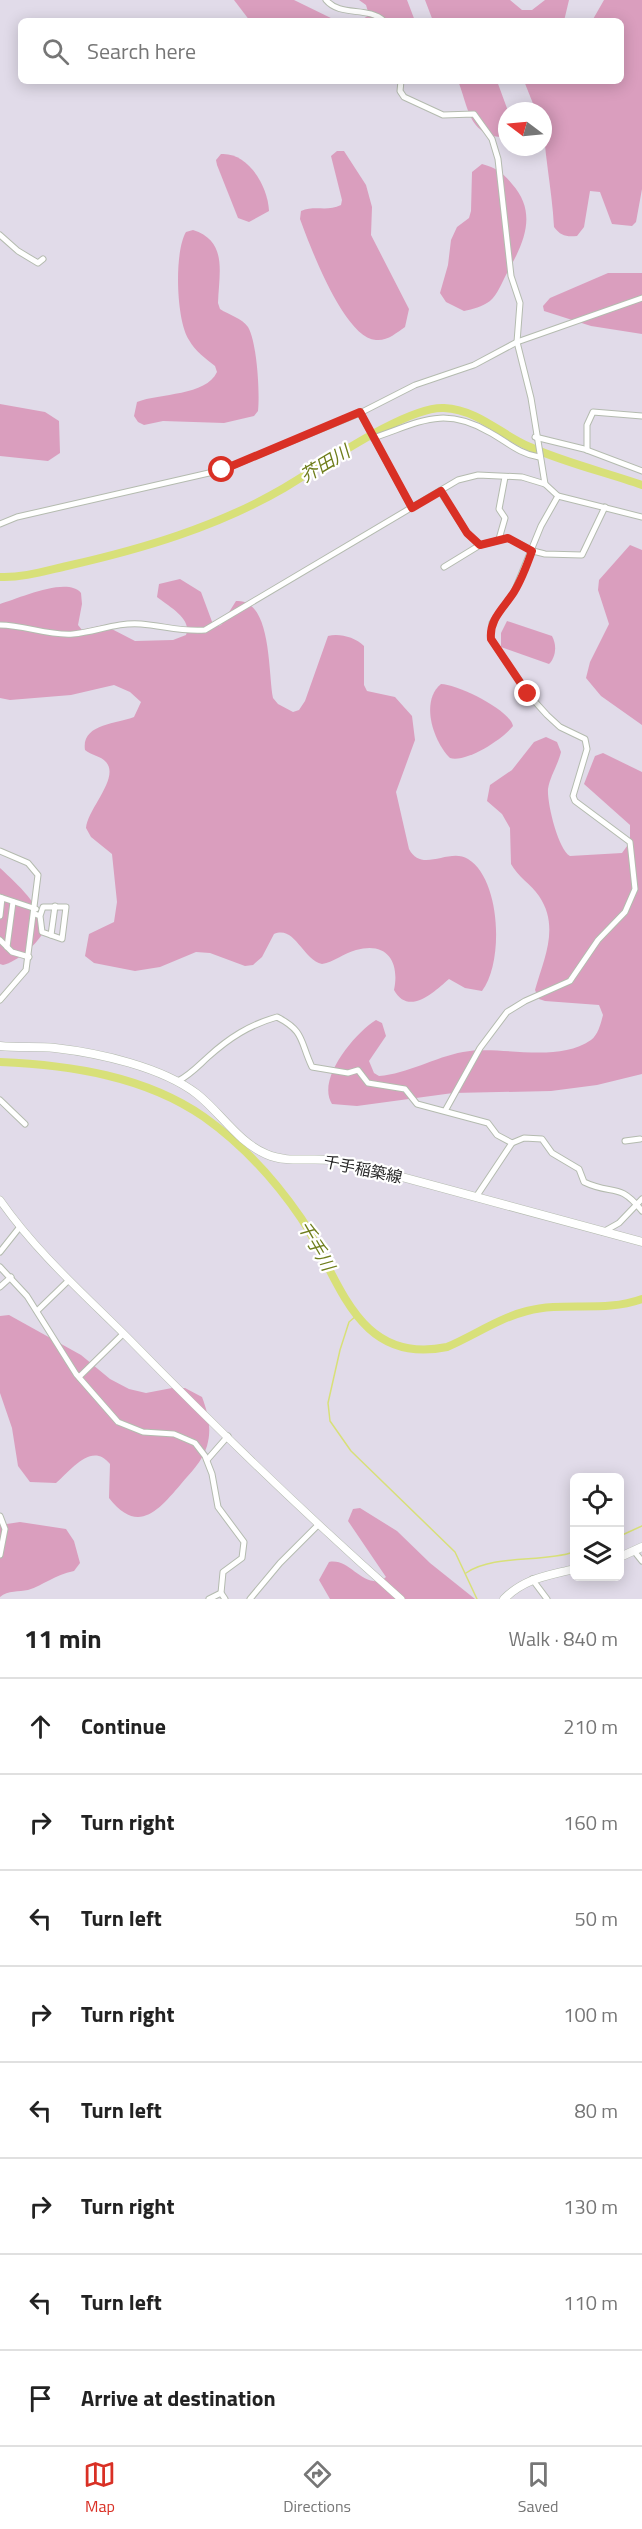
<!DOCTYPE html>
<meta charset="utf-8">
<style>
:root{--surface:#fff;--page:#f2f2f2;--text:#222;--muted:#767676;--line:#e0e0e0;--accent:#d93025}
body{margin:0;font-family:"Titillium Web","Noto Sans JP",sans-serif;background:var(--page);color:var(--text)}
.controls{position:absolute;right:18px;bottom:18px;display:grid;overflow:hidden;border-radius:9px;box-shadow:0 3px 15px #0003}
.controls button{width:54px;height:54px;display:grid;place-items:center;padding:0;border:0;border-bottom:2px solid var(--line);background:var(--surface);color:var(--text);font:30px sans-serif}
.compass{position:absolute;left:498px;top:102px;width:54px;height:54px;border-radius:50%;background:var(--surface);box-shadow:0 3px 15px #0003;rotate:286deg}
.stop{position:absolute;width:18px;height:18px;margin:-14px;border:4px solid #d93025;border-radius:50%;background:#fff}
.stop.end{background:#d93025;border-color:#fff;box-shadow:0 2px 6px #0008}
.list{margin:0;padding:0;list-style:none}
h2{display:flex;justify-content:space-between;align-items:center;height:78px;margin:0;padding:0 24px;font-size:26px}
h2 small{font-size:20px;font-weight:400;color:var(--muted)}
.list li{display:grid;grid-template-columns:39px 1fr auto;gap:18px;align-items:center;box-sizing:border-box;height:96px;padding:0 24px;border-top:2px solid var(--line)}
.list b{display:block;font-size:22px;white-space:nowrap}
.list em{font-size:20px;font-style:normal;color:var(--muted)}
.icon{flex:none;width:33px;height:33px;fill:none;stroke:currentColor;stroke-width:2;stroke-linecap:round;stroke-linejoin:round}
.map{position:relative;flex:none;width:642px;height:1599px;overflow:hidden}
.search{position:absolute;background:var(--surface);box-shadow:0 3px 15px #0003;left:18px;right:18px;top:18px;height:66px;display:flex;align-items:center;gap:15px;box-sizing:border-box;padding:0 21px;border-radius:9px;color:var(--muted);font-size:22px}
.sheet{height:846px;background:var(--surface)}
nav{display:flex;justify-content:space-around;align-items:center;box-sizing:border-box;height:84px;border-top:2px solid var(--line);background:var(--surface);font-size:16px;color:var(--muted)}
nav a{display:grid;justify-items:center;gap:3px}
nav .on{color:var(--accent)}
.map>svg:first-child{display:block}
.green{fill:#da9ebe}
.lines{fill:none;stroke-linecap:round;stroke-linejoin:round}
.stream{stroke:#d8e079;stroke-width:1.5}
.river{stroke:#d8e079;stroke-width:8}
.minor-casing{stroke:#b4bbaf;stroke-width:7}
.tertiary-casing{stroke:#b4bbaf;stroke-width:8}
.secondary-casing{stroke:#b4bbaf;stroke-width:9}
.minor{stroke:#fff;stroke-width:5}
.tertiary{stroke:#fff;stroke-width:7}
.secondary{stroke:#fff;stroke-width:8}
.route{stroke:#d93025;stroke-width:8}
.labels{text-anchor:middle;stroke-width:4.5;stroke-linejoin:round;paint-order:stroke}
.street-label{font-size:16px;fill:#282828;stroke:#fff}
.water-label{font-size:18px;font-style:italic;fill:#6e7d1b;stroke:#fff}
</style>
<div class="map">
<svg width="642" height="1599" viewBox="0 0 642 1599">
<rect width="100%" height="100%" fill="#e1dbe9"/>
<g class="green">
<path d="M234,0H294L337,21H250Z"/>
<path d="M359,0H407L415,21H360L369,15L366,5Z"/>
<path d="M425,0H510L522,10H532L545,0H569L564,21H433Z"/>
<path d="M604,0H642V189L636,222L632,226L612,224L600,192L590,191L584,227L577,236C566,237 561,236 554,227C552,188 543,150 543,111H536L524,81H621V21H592Z"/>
<path d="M458,81H497L508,111L504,134L500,137C468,134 468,105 458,81Z"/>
<path d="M337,151H344L366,185L372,207L371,235L409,309L405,327C396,333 388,341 376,340C344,338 310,246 300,219L301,211C315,205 327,212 341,205L342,200L331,156Z"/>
<path d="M221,154C248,152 268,186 269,211L249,222L238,218L217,165L216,160Z"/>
<path d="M482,164C497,168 503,173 512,184C538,213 524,243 507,273C502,282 498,294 490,301C482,307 473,309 464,311L446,302L440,293L448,265L451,240L457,227L469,218L471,211L472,172Z"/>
<path d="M193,230C228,241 219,273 218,303L220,309C229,315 242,318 248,327C257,342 260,393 258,411L254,416L224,423L163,421L144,425L138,422L134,416L137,402C160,393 206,396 217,372L215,366C206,359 195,351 189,340C176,320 174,252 186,232Z"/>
<path d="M608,273H642V334L591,326L544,311L543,306L550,298Z"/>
<path d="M0,404L45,412L59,421L60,453L48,461L0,456Z"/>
<path d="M630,545L642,550V725L601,696L586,678L590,662L609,624L598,590L599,580Z"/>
<path d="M180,579L201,592L214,627L221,625L236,601C272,598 268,674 273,698L278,704L293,712L299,710L305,701L328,636C339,633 355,637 364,646V685L367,691L395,697L412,716L415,740L396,792L409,849C422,874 449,847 468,859C501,879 504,963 482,991L465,988L449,979C435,991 409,1017 394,990C400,962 387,941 356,950C344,953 334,962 322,964C302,959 295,925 274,934L262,957L253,965L245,966L210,953L196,952L160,967L135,971L94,963L85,956L89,934L114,922L117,902L112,854L91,837L86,828C88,808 120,778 106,762C101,756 91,755 85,750C81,724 116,724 134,717L141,702L130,692L114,685L71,695L10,700L0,698V604C18,599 67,576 81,593L82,604L78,625L82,630L104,625L135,641L173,640L186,635C193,619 168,606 157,597L159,584Z"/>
<path d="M507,621L552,636C557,645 556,657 549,664L501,647V633Z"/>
<path d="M441,684C457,684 510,710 513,726C503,739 466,763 450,758C433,741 420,701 441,684Z"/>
<path d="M546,737L557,742L561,752C558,765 550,776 548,789C547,803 558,849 570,856L622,853L630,842V825L584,784L595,756L603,753L642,772V1074L597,1085L551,1091L453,1093L357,1106L332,1104C316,1079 355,1033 376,1020L382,1023L386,1036L369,1061L374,1073L379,1076C407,1074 435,1057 463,1052C502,1045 556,1064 591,1040C598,1035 601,1023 603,1015L599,1005L545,1001L539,999L535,990C544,958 560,927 539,896C531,884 518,877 511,864L510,828L502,814L487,801L490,785L512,770L534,742Z"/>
<path d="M0,868C19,886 39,903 45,929C39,943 17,962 3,965L0,964Z"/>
<path d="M9,1315L81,1355L110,1379L129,1389L146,1393L172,1388H185L202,1397C208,1413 212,1429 207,1446C202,1462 191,1472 181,1484C158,1511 138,1535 109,1498L110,1464C92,1441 71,1470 56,1483L30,1482L18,1466L12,1428L0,1393V1316Z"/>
<path d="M360,1508L397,1531L430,1563L475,1599H330L319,1580L329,1562C349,1558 360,1585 381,1581L386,1577L348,1521L353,1509Z"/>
<path d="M20,1522L66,1529L74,1541L80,1563L74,1571C54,1575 44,1585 28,1590C19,1592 8,1590 0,1597V1525Z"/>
</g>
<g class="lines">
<g class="stream">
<path d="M356,1316L349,1322L340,1350L328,1403L330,1421L351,1451L455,1552L477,1599"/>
<path d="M620,1536L642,1526"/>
<path d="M466,1573C494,1554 542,1563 574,1552"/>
</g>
<g class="river">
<path d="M0,577C22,578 45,571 67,566C142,549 217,527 284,488C320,467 406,406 444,408C479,410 501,435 530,447C566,463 605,472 642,485"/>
<path d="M0,1062C70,1065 145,1076 204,1117C242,1144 275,1180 301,1218C340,1277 355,1366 447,1347C473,1336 499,1318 527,1311C565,1301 604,1313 642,1299"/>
</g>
<g class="minor-casing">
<g id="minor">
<path d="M326,0C340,17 368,6 384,21"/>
<path d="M401,81L400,91L404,97L443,115L474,114L492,139L498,159L511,276L520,303L517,342L531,398L545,484L558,496L642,517"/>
<path d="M0,235L18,251L38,263L43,259"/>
<path d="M360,413L412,508"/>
<path d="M535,437L584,449L642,471"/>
<path d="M373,438C419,423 442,405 489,432C506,441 519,454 539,457"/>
<path d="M587,450V425L593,412L642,416"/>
<path d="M440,491L467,533L480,545"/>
<path d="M0,524L17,517L222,470L360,413L415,385L474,365L517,342L642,298"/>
<path d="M499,539L505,518L499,509L505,477"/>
<path d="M444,567L480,545L508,538L533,551L545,554L582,555L605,507"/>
<path d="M0,625C25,625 48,636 73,634C96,632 117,622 141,624C164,626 183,632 205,630L458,480L478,475L522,477L545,484"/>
<path d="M0,851L28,863L38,875L26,970L0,1000"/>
<path d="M0,897L36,909"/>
<path d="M35,914L40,916L42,932L62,939L66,907H43L40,916"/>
<path d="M0,916L2,898"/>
<path d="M51,935L55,906"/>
<path d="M0,940L12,952L29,957"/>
<path d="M7,947L13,902"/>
<path d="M178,1081C190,1075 198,1066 208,1057C229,1038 249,1025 277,1017C305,1031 300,1042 312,1067L348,1073L358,1070L368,1083L405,1089L417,1104L488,1123L497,1135L512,1143"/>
<path d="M0,1100L25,1124"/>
<path d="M445,1111L480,1048L507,1012L525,1001L570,981L598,940L625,912L635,889L630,842L575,801L573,796L587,749L585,739L560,727L547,715L528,694L491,639L492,623L514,592L541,526L558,496"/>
<path d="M625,1141L640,1139"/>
<path d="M476,1197L512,1143L524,1138L542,1139L552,1153L579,1169L584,1182C613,1196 618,1181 642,1211"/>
<path d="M603,1232L619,1223L642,1199"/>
<path d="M0,1252L19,1228"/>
<path d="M0,1267L27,1296L76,1374L118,1422L143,1432L174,1434L195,1443L205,1456L212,1474L218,1507L244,1542L242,1558L223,1572L221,1593L225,1599"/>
<path d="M0,1287L11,1277"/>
<path d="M37,1311L69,1280"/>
<path d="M79,1377L123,1334"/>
<path d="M207,1460L228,1436"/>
<path d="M0,1516L5,1529L0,1555"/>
<path d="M634,1551L642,1561"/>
<path d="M532,1579L547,1599"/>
<path d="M209,1599L221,1593"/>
<path d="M250,1599L280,1563L318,1525"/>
</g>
</g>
<g class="tertiary-casing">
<path id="tertiary" d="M0,1200C37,1253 85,1295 130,1340C217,1429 307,1516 401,1599"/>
</g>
<g class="secondary-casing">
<g id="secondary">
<path d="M0,1046C18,1048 37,1046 55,1048C99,1053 162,1067 197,1094C221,1113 238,1142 266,1154C286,1163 308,1158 330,1160C341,1161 354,1165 365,1167L642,1242"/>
<path d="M620,1557L642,1547"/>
<path d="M504,1599C525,1578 547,1576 574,1569"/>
</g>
</g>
<use href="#minor" class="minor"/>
<use href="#tertiary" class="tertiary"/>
<use href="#secondary" class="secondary"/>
</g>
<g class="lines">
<path class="route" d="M222,470L360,412L412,508L441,491L467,533L480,545L508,538L532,551C527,565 522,579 514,592C504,608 489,619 491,639L528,694"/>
</g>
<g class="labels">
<g class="street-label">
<text transform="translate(363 1169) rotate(12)" y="6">千手稲築線</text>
</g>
<g class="water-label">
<text transform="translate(325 464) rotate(-31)" y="6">芥田川</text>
<text transform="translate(316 1246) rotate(60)" y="6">千手川</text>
</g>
</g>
</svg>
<div class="controls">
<button><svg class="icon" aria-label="locate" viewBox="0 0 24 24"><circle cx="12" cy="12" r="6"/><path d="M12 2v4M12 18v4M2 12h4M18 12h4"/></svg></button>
<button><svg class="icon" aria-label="layers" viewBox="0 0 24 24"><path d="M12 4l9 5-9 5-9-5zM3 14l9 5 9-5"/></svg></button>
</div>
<svg class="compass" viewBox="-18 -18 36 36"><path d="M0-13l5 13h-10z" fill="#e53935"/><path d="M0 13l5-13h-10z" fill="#767676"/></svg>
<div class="stop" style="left:222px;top:470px"></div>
<div class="stop end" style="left:528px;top:694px"></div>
<div class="search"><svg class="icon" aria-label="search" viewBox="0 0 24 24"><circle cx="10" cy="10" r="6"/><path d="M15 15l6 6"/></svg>Search here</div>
</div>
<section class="sheet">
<h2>11 min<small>Walk · 840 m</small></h2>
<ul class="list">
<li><svg class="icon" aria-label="ahead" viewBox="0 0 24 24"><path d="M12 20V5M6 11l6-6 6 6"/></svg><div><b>Continue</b></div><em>210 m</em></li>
<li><svg class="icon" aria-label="right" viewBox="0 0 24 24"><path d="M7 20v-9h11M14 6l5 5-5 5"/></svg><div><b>Turn right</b></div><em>160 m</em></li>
<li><svg class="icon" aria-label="left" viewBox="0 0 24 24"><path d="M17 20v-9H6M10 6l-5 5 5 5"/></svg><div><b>Turn left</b></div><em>50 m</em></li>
<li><svg class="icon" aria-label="right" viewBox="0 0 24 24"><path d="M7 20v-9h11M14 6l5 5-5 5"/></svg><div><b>Turn right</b></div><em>100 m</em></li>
<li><svg class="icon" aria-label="left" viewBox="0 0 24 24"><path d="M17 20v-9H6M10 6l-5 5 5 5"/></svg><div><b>Turn left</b></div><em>80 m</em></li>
<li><svg class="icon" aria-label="right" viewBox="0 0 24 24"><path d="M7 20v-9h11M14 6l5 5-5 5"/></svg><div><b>Turn right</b></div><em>130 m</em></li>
<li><svg class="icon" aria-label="left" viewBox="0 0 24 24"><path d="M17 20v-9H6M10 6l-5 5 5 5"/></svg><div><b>Turn left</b></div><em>110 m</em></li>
<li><svg class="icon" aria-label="arrive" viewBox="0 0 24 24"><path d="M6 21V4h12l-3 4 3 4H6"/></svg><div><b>Arrive at destination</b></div></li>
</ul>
</section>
<nav>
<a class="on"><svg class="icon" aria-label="map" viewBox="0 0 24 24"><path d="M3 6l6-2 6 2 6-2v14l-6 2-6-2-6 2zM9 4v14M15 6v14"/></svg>Map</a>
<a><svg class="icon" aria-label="directions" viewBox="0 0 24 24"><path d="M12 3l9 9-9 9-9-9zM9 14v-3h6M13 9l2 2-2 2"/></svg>Directions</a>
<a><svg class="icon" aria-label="saved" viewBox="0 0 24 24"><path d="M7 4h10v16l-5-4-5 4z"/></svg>Saved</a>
</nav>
